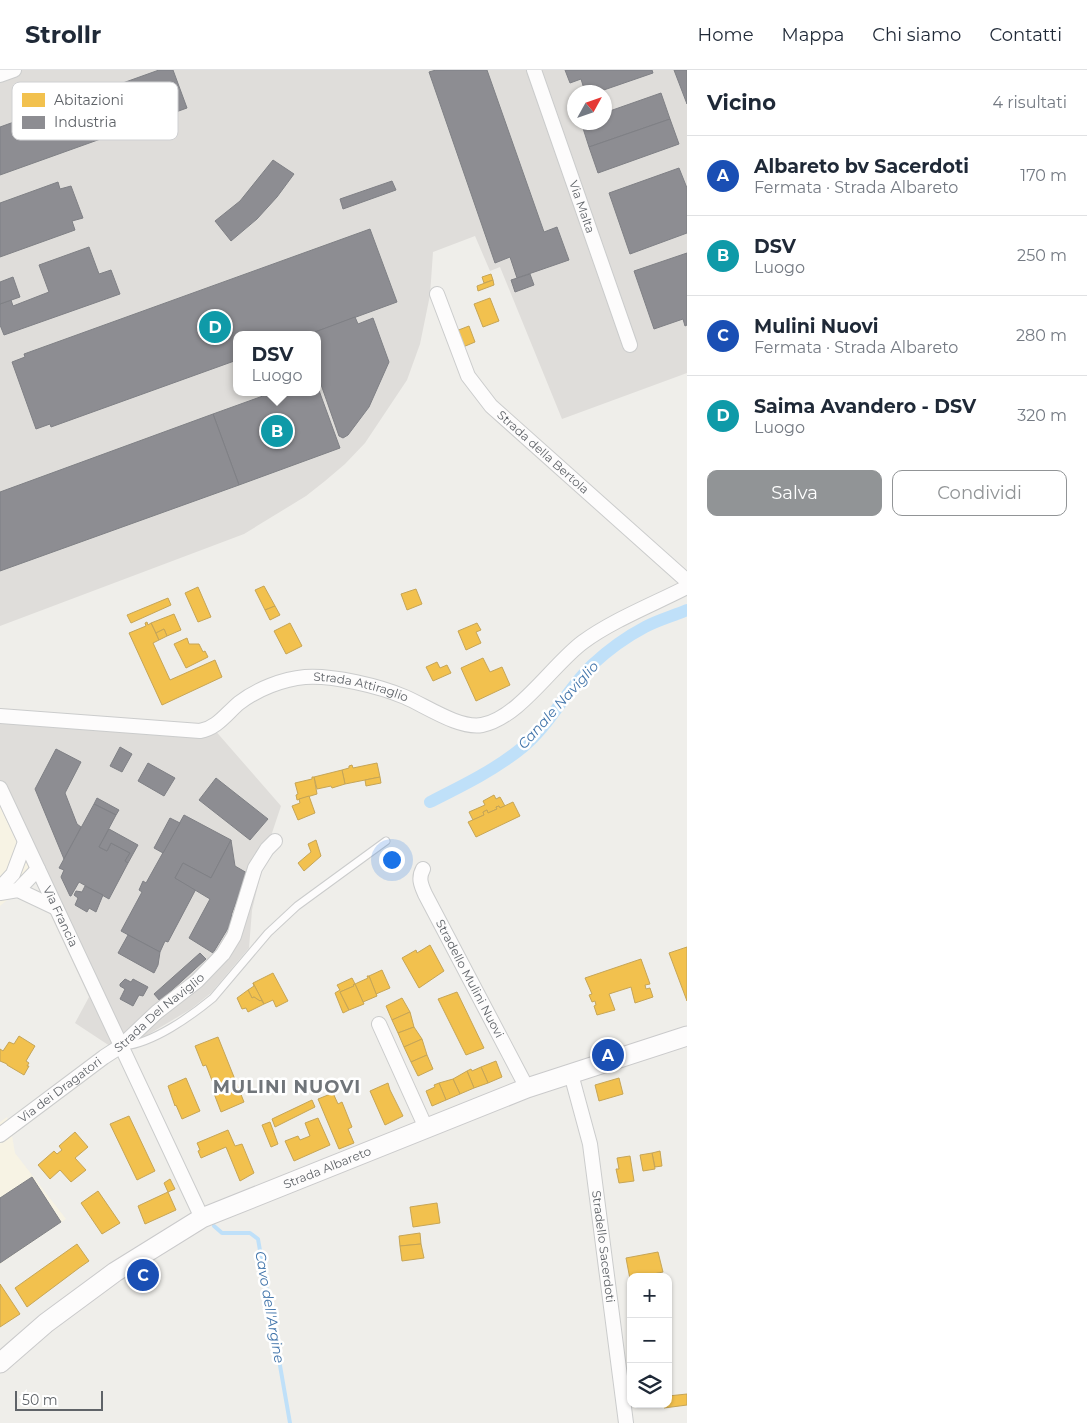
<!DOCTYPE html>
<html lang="it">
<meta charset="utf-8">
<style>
:root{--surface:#fff;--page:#f6f6f7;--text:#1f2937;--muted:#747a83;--line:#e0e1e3;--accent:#919496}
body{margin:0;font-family:Montserrat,sans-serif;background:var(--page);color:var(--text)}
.controls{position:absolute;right:15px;bottom:15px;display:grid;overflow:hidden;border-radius:10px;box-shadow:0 1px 4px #0004}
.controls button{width:45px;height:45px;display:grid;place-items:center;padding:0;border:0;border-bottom:1px solid var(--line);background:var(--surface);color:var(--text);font:25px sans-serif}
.compass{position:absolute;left:567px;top:15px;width:45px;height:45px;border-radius:50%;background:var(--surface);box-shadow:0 1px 4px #0004;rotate:50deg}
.scale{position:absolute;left:15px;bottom:12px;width:88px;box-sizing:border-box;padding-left:5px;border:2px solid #5f6368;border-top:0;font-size:14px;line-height:18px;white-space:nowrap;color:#5f6368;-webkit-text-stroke:4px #fff;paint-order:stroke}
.you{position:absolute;left:391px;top:789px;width:18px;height:18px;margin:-12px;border:4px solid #fff;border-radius:50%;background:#1a73e8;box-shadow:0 0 0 8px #1a73e833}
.badge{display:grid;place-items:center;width:32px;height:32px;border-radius:50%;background:var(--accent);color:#fff;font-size:16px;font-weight:700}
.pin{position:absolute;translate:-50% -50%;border:2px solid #fff;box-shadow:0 1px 5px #0006}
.popup{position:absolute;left:233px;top:261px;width:88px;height:65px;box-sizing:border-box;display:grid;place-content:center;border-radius:10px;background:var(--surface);filter:drop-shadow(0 1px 4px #0005);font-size:16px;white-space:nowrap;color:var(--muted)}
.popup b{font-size:19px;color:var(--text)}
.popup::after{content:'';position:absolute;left:50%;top:100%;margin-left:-10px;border:10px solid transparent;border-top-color:var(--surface)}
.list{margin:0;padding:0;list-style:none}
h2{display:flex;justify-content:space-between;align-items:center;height:65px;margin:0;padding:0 20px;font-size:21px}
h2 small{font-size:16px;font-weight:400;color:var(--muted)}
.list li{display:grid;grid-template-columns:32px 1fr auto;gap:15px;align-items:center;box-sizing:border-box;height:80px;padding:0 20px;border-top:1px solid var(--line)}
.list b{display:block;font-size:19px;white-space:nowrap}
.list p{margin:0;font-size:16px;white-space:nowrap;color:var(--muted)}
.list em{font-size:16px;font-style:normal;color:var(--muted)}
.actions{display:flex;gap:10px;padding:15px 20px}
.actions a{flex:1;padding:11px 0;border:1px solid var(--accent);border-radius:10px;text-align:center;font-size:18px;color:var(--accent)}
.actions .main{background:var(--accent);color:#fff}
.icon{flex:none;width:28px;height:28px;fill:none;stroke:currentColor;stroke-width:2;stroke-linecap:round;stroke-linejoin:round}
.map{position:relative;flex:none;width:687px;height:1353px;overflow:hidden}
header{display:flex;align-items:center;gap:30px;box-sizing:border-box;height:70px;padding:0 25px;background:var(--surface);border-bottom:1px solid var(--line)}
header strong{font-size:24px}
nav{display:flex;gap:28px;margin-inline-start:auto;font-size:18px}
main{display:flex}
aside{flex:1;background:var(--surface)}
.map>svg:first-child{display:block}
.commercial{fill:#f7f3e4}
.industrial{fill:#dfddda;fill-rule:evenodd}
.homes{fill:#f2c14e;stroke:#c6a556}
.industry{fill:#8d8d92;stroke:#7f8085}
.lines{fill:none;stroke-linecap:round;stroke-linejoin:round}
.stream{stroke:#bfe0f9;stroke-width:4}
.canal{stroke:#bfe0f9;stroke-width:12}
.lane-casing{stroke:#cbcccc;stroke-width:9}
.street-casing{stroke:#cbcccc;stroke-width:16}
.secondary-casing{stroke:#cacacb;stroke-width:21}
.lane{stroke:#fdfcfc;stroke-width:7}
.street{stroke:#fdfcfc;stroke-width:14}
.secondary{stroke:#fdfcfc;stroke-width:19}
.labels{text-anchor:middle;stroke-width:5;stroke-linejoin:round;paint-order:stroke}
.street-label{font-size:12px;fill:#5f6368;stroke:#fff}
.water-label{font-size:14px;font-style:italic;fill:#4174aa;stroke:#fff}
.district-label{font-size:18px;font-weight:bold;letter-spacing:1px;fill:#70757a;stroke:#fff}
.key{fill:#fff;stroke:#cfd0d2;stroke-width:1}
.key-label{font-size:14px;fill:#5f6368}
</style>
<header>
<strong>Strollr</strong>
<nav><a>Home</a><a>Mappa</a><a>Chi siamo</a><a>Contatti</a></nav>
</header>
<main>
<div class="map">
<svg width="687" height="1353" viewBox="0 0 687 1353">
<rect width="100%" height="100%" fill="#efeeea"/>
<g class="commercial">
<path d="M0,736L34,808L0,836Z"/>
<path d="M7,1047L10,1054L15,1083L66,1149L0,1194V1052Z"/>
</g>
<g class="industrial">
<path d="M0,0H687V303L562,349L500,197L490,201L475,166L433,182L430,225L420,274L407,310L365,373L345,394L325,411L306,426L244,464L0,556ZM574,22H604V52H574ZM237,265H317V322H237Z"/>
<path d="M0,640L213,658L281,736L267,778L252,840L249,878L211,923L191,939L119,982L75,953L89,927L0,736Z"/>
</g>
<g class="homes">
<path d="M491,204L493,210L484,213L482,207Z"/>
<path d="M493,210L494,215L478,221L477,216Z"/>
<path d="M490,228L499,251L483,257L474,234Z"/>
<path d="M469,256L475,272L463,277L456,261Z"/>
<path d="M264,516L275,536L265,540L255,520Z"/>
<path d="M198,517L211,547L198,552L185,523Z"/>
<path d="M416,519L422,534L407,540L401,524Z"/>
<path d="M168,528L171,535L131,553L127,545Z"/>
<path d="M275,536L280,545L270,550L265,540Z"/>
<path d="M174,544L181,560L167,566L164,559L156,563L151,553Z"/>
<path d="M147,552L148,555L151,553L159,570L153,573L170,610L215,590L222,607L162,635L129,563L146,556L145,553Z"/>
<path d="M290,553L302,576L286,584L274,561Z"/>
<path d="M477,553L481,560L476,562L481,573L466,580L458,561Z"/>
<path d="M164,559L167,566L159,570L156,563Z"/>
<path d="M187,568L189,574H199L203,582L205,581L208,587L186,598L174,574Z"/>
<path d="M483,588L490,602L502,597L510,615L476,631L461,598Z"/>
<path d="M437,592L440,598L447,595L451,603L433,611L426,597Z"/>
<path d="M377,693L380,707L345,714L342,700L349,698V696L352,695L353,698Z"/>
<path d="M342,700L345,714L332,718L331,716L317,719L314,707Z"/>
<path d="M312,707H314L317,724L297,730L296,725L298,724L295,713L312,709Z"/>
<path d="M380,707L381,713L366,716L365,710Z"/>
<path d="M494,725L496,729L500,727L505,736L500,738L499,736L496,737L497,739L488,743L487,740L483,742L484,745L473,750L469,742L485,735L483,731Z"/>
<path d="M309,726L315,743L298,750L292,736L300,733L299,729Z"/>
<path d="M513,732L520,746L476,767L468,752L484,745L483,742L487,740L488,743L497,739L496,737L499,736L500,738Z"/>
<path d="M316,770L321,786L304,801L298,793L311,782L308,774Z"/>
<path d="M430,875L444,901L419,918L402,888L416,880L417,883Z"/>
<path d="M687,877V931L669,883Z"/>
<path d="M641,889L650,914L645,915L646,919L650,918L653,927L635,933L631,917L609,924L615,940L597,945L594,936L596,935L595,931L592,932L589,925L592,924L585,908Z"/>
<path d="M382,900L390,918L376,924L369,906Z"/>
<path d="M273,903L288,931L276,937L273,930L264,934L253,913Z"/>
<path d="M367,906H369L377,926L363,932L355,914L368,908Z"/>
<path d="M352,908L355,914L353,915L354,916L340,922L349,940L343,943L335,923L340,920L337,915Z"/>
<path d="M253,913L264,934L261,930L260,931L254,927L252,928L248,920L254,916Z"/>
<path d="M355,914L364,934L349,940L340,922L354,916L353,915Z"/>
<path d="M248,920L252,928L254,927L260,931L261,930L264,934L248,942L246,938L242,939L237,928Z"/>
<path d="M457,922L484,978L466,985L438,929Z"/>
<path d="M402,928L410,942L392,950L386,936Z"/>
<path d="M410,942L414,957L398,963L392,950Z"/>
<path d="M414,957L422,969L404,977L398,963Z"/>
<path d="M19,966L35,976L26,991L29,993L27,996H29L24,1005L7,995V994L0,991V979L3,981L9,972L14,974Z"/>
<path d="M218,967L244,1032L221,1042L213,1021L216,1020L211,1008L206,995L203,996L195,976Z"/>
<path d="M422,969L427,985L411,992L404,977Z"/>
<path d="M427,985L433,999L418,1006L411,992Z"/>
<path d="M496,991L502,1007L488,1013L481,997Z"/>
<path d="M481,997L488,1013L474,1018L467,1001L471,999L472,1001Z"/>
<path d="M467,1001L474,1018L460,1024L453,1009Z"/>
<path d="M186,1008L200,1041L182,1049L176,1035L175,1036L168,1016Z"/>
<path d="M619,1008L623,1024L599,1031L595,1015Z"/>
<path d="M453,1009L460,1024L446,1030L439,1013Z"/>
<path d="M388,1013L390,1020L403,1046L385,1055L370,1021Z"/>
<path d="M439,1013L446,1030L432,1036L426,1021L435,1017L434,1015Z"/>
<path d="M333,1023L338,1034L342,1032L352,1057L348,1059L354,1073L339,1079L318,1029Z"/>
<path d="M312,1030L315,1037L275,1057L272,1049Z"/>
<path d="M129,1046L155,1101L137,1110L110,1054Z"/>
<path d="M318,1048L330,1075L294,1091L285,1071L298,1066L300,1070L310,1066L305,1053Z"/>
<path d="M270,1052L278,1074L271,1077L262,1055Z"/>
<path d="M228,1060L235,1076L242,1074L254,1103L240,1111L226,1077L201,1088L198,1081L200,1080L197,1073Z"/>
<path d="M75,1062L88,1077L75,1088L86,1100L71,1112L60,1100L50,1109L38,1095L54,1081L57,1084L62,1080L59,1076Z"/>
<path d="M660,1081L662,1096L655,1097L652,1083Z"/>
<path d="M652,1083L655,1099L643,1101L640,1085Z"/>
<path d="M630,1086L634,1111L619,1113L616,1099H619L617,1088Z"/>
<path d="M170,1109L175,1119L168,1122L164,1113Z"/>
<path d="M98,1121L120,1153L102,1164L81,1133Z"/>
<path d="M168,1122L176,1140L145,1154L138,1136Z"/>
<path d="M437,1133L440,1153L413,1157L410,1137Z"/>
<path d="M420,1163L421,1174L400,1176L399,1166Z"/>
<path d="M77,1174L89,1191L79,1198L27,1237L15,1218Z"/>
<path d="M421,1174L424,1188L402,1191L400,1176Z"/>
<path d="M658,1182L663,1202L639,1207H631L630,1209L626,1188Z"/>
<path d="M0,1214L20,1244L0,1257Z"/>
<path d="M687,1324V1335L664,1338V1334H668V1326Z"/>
</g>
<g class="industry">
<path d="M159,0H173L187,38L0,105V57Z"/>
<path d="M436,0H487L544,162L557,157L569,190L517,208L510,187L495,193L429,2Z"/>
<path d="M565,0H652L653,3L598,22H585L581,9L570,13Z"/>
<path d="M674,0H687V34Z"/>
<path d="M661,23L670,49L589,77L581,52H604V43Z"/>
<path d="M670,49L679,74L598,103L589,77Z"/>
<path d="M273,90L294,104L277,127L257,149L231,171L215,151L240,131Z"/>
<path d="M679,98L687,118V163L630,184L609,123Z"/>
<path d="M392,111L396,120L343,139L340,129Z"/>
<path d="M58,112L60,119L71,116L83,148L72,151L75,160L0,187V133Z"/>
<path d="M370,159L397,232L307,265H237V290L51,357L50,354L36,359L12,292L25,287L24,284Z"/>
<path d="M89,177L99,204L111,200L120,224L4,265L0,255V234L11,230L13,236L49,222L39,195Z"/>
<path d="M687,183V255L685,256L683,249L654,259L634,201Z"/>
<path d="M530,204L534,215L515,222L511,210Z"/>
<path d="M13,207L20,227L0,234V212Z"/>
<path d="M355,247L358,254L373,248L389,292L369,337L348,365L343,368L339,366L317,303V265H307Z"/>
<path d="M317,315L340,378L239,415L213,344L274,322H317Z"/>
<path d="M213,344L239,415L0,501V422Z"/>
<path d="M120,677L132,684L122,702L110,696Z"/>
<path d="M56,679L81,692L65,723L77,754L81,757L64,789L35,719Z"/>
<path d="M148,693L175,708L164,726L138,711Z"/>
<path d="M216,708L268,749L250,770L199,730Z"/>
<path d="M97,728L119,740L116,745L94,734Z"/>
<path d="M94,734L116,745L99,777L107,781L111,773L130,783L125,791L128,793L109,829L79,812L71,826H70L61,807L64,800L59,798Z"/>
<path d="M184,745L231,770L211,808L183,793L175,808L196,819L168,872L165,871L160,882L121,861L142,822L139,820L143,811L146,813Z"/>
<path d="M170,748L180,753L163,783L154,778Z"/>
<path d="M109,759L138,775L128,793L125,791L130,783L111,773L107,781L99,777Z"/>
<path d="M231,770L235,796L247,803L232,843L230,855L213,883L189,868L210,829L175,808L183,793L211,808Z"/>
<path d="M85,816L103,825L96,842L89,838L87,842L75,835L78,828L74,825L76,821L82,822Z"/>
<path d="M128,865L160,882L158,895L154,903L118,883Z"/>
<path d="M200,883L206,889L160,931L154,924Z"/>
<path d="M125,909L131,912L133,909L148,917L143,926L139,925L133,936L120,929L125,919L120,916V914Z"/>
<path d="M32,1107L61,1152L0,1193V1128Z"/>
</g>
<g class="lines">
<path class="stream" d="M214,1156L222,1163H250L258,1169L290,1353"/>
<path class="canal" d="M430,732C462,716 495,700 523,677C550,655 566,620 592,595C607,581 626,567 645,557C658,550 673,546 687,540"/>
<g class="lane-casing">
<path id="lane" d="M124,976C153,973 190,947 213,928L268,863L297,836L386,771"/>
</g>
<g class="street-casing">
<g id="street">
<path id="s1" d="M534,0L630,275"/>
<path d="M0,5L14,0"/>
<path id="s2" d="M437,224L468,306L491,336L687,511"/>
<path id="s3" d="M0,646L200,661C217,658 226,644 239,633C257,619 283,609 305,607C333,605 379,616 405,627C426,636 459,659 482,655C519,648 553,594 583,572C613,550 654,534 687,517"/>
<path id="s4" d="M0,718L202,1148"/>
<path id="s5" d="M423,799C418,808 421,815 425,824L527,1018"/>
<path d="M0,818L13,804L25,772"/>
<path d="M18,820L38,799"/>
<path d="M0,823L18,820L56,838"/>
<path d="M379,954L426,1058"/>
<path id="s6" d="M571,1004L590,1074L626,1353"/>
<path id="s7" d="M0,1065L104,987L121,976L157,942L197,911L223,884L234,866L255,798L267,779L275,771"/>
</g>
</g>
<g class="secondary-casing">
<g id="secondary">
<path id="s8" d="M0,1293L46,1253L115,1202L202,1148L527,1018L687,966"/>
</g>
</g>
<use href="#lane" class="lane"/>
<use href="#street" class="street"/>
<use href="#secondary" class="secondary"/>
</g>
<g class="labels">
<g class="street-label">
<text dy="4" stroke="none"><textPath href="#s1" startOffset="145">Via Malta</textPath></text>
<text dy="4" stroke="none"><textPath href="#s2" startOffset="195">Strada della Bertola</textPath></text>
<text dy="4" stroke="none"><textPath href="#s3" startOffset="378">Strada Attiraglio</textPath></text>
<text dy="4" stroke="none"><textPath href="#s4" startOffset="142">Via Francia</textPath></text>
<text dy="4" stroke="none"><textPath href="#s5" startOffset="122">Stradello Mulini Nuovi</textPath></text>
<text dy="4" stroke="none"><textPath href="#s7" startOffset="201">Strada Del Naviglio</textPath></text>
<text dy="4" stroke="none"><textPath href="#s7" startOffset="75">Via dei Dragatori</textPath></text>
<text dy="4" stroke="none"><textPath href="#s8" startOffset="384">Strada Albareto</textPath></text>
<text dy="4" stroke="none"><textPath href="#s6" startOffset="176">Stradello Sacerdoti</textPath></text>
</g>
<g class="water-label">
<text transform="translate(558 635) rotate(-48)" y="5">Canale Naviglio</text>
<text transform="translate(270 1237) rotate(80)" y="5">Cavo dell'Argine</text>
</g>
<g class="district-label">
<text x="287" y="1023">MULINI NUOVI</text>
</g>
</g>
<rect x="12" y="12" width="166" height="58" rx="8" class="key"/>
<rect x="22" y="23" width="23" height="14" fill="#f2c14e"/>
<rect x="22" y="46" width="23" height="13" fill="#8d8d92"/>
<g class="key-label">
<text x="54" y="35">Abitazioni</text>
<text x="54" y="57">Industria</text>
</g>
</svg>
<div class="controls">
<button>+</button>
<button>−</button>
<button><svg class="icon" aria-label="layers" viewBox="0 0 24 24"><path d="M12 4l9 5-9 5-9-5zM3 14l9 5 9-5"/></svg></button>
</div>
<svg class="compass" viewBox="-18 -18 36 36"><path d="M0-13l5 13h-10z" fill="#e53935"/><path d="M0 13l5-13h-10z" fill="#747a83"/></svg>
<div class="scale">50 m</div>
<div class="you"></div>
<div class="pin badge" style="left:608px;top:985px;background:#1a4fb4">A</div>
<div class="pin badge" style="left:277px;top:361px;background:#0f9aa8">B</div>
<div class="popup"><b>DSV</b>Luogo</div>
<div class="pin badge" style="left:143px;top:1205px;background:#1a4fb4">C</div>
<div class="pin badge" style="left:215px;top:257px;background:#0f9aa8">D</div>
</div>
<aside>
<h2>Vicino<small>4 risultati</small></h2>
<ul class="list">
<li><span class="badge" style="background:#1a4fb4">A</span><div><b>Albareto bv Sacerdoti</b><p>Fermata · Strada Albareto</p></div><em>170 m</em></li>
<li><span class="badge" style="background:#0f9aa8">B</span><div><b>DSV</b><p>Luogo</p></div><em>250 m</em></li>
<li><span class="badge" style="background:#1a4fb4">C</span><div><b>Mulini Nuovi</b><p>Fermata · Strada Albareto</p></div><em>280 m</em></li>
<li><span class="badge" style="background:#0f9aa8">D</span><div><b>Saima Avandero - DSV</b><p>Luogo</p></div><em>320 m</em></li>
</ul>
<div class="actions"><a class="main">Salva</a><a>Condividi</a></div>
</aside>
</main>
